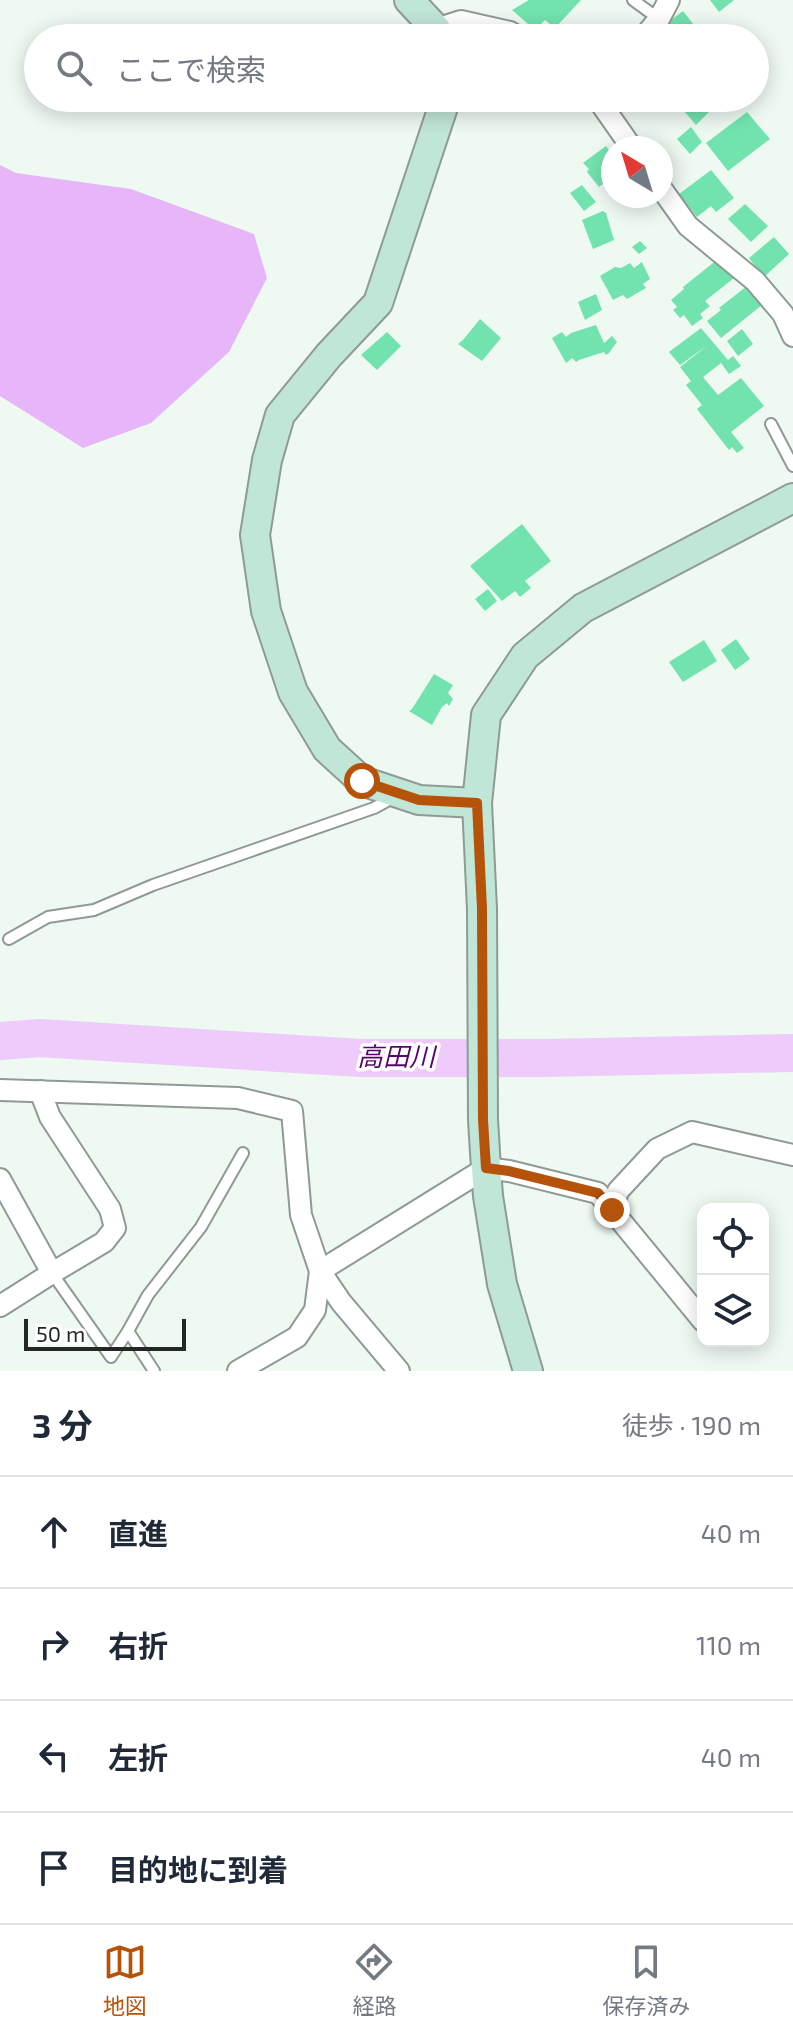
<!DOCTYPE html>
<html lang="ja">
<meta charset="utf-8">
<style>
:root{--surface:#fff;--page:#f2f2f3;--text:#1f2937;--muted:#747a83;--line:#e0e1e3;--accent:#b45309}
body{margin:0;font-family:"Exo 2","Noto Sans JP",sans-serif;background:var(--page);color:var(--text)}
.controls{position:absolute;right:24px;bottom:24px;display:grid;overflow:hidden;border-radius:16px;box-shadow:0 4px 20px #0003}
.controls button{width:72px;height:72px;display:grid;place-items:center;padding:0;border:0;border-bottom:2px solid var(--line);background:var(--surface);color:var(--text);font:40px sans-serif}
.compass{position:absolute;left:601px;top:136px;width:72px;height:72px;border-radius:50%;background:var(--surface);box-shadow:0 4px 20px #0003;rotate:322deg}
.scale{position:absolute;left:24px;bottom:20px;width:162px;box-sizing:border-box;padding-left:8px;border:4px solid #232725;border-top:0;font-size:22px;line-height:28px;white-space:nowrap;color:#232725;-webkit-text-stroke:6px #fff;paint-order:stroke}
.stop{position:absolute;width:24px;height:24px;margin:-18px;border:6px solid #b45309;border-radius:50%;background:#fff}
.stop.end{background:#b45309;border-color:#fff;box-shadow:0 2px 8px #0008}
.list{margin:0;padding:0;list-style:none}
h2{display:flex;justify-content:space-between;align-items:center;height:104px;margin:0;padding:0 32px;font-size:34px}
h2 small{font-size:26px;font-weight:400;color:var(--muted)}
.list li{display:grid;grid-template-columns:52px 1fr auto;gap:24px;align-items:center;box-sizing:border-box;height:112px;padding:0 32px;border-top:2px solid var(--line)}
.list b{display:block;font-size:30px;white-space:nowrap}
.list em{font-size:26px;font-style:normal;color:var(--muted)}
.icon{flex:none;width:44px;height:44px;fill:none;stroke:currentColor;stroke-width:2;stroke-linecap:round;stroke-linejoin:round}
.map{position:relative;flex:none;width:793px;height:1371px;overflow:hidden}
.search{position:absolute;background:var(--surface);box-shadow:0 4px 20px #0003;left:24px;right:24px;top:24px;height:88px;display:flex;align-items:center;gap:20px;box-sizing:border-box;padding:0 28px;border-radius:44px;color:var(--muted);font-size:30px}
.sheet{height:552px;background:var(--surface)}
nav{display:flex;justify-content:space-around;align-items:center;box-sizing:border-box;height:112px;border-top:2px solid var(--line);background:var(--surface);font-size:22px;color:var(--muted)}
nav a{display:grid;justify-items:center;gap:4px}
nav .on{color:var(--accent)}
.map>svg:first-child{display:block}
.green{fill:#e7b6f9}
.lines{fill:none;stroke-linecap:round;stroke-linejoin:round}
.river{stroke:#efcbfc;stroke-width:38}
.building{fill:#72e3af}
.lane-casing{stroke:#909a95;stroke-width:14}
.street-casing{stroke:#909a95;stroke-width:24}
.secondary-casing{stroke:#909a95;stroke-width:32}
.lane{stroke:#fff;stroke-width:10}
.street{stroke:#fff;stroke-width:20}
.secondary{stroke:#c0e6d7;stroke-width:28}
.route{stroke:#b45309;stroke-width:10}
.labels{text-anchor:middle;stroke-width:7;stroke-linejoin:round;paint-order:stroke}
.water-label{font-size:26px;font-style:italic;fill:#56056c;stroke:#fff}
</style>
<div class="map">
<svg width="793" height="1371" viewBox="0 0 793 1371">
<rect width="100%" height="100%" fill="#eef9f2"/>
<path class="green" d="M0,165L16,173L131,189L254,234L267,278L229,352L151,423L83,448L0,396Z"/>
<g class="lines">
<path class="river" d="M0,1041L40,1038L360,1058H545L793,1053"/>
</g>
<g class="building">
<path d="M529,0H581L555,28L545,20L535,30L512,10Z"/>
<path d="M710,0H734L719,12Z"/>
<path d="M683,11L694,25L676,38L665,24Z"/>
<path d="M735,30L741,38H725Z"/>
<path d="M687,98H723L696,125L678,104Z"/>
<path d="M747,112L770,139L728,171L706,143Z"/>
<path d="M691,127L702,142L690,154L677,139Z"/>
<path d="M606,146L613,155V176L599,187L587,172L589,169L583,163Z"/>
<path d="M711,170L734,198L716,212L711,206L697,217L679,194Z"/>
<path d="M582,185L596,202L584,211L570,193Z"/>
<path d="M745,204L768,226L751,242L728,219Z"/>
<path d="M603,211L606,213L614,240L593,249L582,220Z"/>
<path d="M774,237L789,254L764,277L749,258Z"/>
<path d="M640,241L647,248L639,254L632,247Z"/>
<path d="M718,259L734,278L705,301L710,306L700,314L703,318L692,326L684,315L680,318L673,310L677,307L671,300L684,289L683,287Z"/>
<path d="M642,262L650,279L643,284L646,288L627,299L623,295L613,300L600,276L615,267L621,268L630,263L634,268Z"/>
<path d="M747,286L762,305L721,338L707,321L721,310L719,308Z"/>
<path d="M596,294L602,310L585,320L578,302Z"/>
<path d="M480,319L501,338L482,361L458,344L463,340Z"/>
<path d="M596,325L604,343L612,336L617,342L609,353L606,355L604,352L579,360L576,362L572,358L566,363L552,338L562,332L566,337L571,333Z"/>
<path d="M701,328L728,360L733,356L741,366L729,374L721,363L703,377L718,395L741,378L764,406L731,432L744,448L737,453L732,447L729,450L697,409L702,405L686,385L691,381L680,367L708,345L680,365L669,352Z"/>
<path d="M742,329L753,344L738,356L727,341Z"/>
<path d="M387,332L401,346L377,370L361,355Z"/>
<path d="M522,524L551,561L525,581L531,588L520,597L515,591L502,601L470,566Z"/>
<path d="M488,589L497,601L485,611L475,599Z"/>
<path d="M736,639L750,659L735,670L721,650Z"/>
<path d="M704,640L717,661L683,682L669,662Z"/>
<path d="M434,674L453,685L448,693L453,699L449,706L447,703L442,707L432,725L409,711L412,709Z"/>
</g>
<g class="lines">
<g class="lane-casing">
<g id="lane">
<path d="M633,0L659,19"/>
<path d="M771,424L793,466"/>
<path d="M9,939L48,917L94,910L153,885L374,808L394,797"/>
<path d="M52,1273L111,1357L128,1331L148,1295L201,1227L243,1153"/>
<path d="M128,1331L154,1371"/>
</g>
</g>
<g class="street-casing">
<g id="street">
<path d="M436,29L461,21L510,32L520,38"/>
<path d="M643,38L659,19L669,0"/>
<path d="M597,98L632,148"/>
<path d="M661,188L688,226L755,281L783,314L793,336"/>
<path d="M0,1090L238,1098L292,1111L301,1215L320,1271L341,1302L399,1371"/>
<path d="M40,1091L50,1117L110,1209L115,1228L104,1242L52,1273"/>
<path d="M0,1179L52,1273L0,1306"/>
<path d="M612,1210L618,1191L657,1149L692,1132L793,1155"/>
<path d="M238,1371L297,1337L315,1310L320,1271L486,1168L509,1171L598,1193L703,1321"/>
</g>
</g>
<g class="secondary-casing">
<g id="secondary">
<path d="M409,0L436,29L440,38"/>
<path d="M446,98L378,303L329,355L280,415L267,460L255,535L266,611L293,692L327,749L362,781L419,800L477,803"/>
<path d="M528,1371L502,1284L488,1196L486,1168L483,1120L482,909L477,803L486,715L525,656L583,608L793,498"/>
</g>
</g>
<use href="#lane" class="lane"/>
<use href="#street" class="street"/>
<use href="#secondary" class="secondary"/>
</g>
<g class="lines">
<path class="route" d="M362,781L419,800L477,803L482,909L483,1120L486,1168L509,1171L598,1193L612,1210"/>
</g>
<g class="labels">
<g class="water-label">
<text x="396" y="1066">高田川</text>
</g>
</g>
</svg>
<div class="controls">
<button><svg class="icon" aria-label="locate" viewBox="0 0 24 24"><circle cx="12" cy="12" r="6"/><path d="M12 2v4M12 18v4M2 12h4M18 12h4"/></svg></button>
<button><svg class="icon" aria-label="layers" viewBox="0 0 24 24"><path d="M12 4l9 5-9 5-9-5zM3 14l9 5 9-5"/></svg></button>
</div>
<svg class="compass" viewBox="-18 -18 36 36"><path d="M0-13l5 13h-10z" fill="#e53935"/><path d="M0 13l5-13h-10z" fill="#747a83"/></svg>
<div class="scale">50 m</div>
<div class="stop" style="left:362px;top:781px"></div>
<div class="stop end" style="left:612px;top:1210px"></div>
<div class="search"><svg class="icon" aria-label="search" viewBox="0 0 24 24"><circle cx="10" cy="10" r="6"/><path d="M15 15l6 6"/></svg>ここで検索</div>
</div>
<section class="sheet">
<h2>3 分<small>徒歩 · 190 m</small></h2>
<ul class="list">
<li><svg class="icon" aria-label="ahead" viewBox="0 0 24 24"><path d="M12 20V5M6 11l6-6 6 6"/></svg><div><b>直進</b></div><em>40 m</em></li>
<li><svg class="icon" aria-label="right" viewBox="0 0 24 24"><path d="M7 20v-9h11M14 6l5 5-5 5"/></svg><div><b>右折</b></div><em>110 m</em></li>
<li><svg class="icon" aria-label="left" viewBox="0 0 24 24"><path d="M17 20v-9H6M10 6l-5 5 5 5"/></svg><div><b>左折</b></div><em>40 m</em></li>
<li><svg class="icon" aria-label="arrive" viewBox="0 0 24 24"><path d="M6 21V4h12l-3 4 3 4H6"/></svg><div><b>目的地に到着</b></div></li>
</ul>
</section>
<nav>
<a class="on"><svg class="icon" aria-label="map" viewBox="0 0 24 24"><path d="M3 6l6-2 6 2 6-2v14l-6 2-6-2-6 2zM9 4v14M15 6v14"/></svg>地図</a>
<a><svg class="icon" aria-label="directions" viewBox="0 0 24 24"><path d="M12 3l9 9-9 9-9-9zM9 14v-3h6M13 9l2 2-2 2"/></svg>経路</a>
<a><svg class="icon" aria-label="saved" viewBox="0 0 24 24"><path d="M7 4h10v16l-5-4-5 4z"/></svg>保存済み</a>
</nav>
